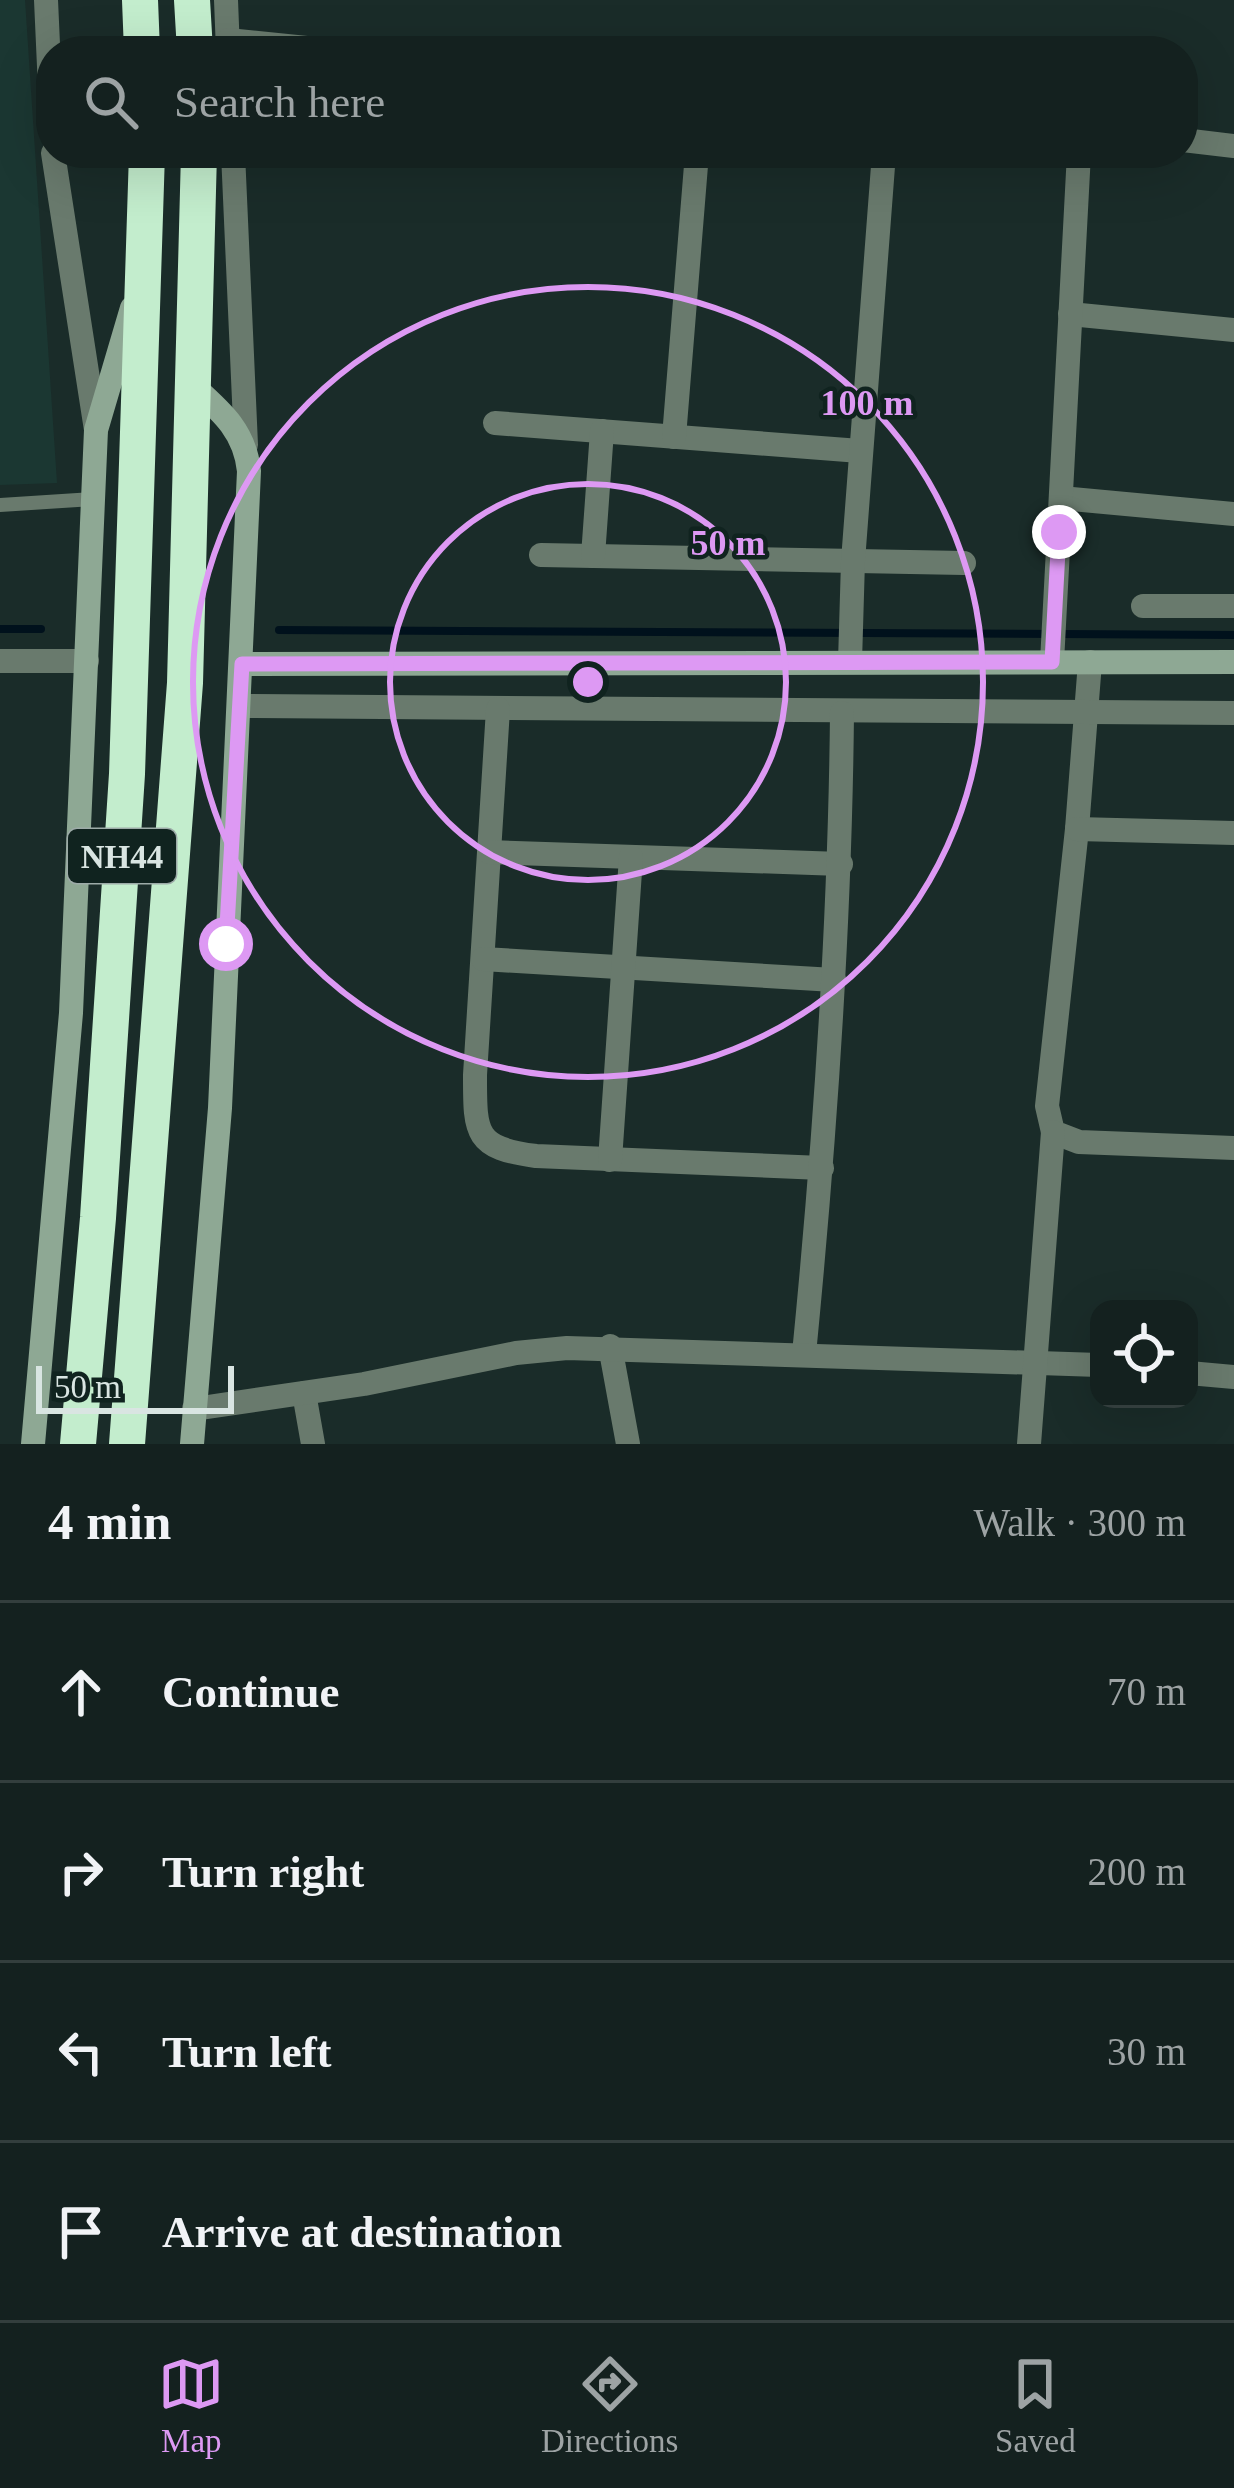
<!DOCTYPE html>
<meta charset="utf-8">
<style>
:root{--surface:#14211f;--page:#1d2928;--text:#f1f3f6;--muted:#9da3a4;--line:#333e3d;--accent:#dd99f3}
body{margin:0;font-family:"Times New Roman",serif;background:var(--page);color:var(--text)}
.controls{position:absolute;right:36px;bottom:36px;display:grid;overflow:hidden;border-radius:24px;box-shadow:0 12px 48px #0002}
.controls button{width:108px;height:108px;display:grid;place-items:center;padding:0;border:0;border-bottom:3px solid var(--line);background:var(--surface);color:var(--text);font:60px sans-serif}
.scale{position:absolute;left:36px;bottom:30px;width:198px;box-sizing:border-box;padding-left:12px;border:6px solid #d9e5e2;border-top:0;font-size:33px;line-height:42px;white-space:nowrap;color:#d9e5e2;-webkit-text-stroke:9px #10231f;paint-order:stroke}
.stop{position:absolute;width:36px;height:36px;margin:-27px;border:9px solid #dd99f3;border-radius:50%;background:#fff}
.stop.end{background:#dd99f3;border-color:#fff;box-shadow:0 3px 12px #0008}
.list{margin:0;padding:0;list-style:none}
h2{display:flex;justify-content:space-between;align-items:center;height:156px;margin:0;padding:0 48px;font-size:51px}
h2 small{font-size:39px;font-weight:400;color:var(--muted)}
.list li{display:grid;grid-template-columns:78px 1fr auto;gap:36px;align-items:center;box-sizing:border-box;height:180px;padding:0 48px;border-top:3px solid var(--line)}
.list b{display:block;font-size:45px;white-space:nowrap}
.list em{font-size:39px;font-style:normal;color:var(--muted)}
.icon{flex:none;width:66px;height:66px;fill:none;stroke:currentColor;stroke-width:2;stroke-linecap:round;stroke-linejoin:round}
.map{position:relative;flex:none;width:1234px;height:1444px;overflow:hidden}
.search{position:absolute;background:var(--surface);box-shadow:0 12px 48px #0002;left:36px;right:36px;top:36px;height:132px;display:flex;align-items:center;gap:30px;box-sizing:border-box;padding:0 42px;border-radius:48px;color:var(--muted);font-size:45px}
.sheet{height:876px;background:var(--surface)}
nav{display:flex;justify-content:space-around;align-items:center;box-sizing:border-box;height:168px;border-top:3px solid var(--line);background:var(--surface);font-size:33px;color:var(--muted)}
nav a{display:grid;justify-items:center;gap:6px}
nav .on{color:var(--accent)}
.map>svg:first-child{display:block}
.built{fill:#1b3732}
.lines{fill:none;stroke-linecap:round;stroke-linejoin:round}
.stream{stroke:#00111c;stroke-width:8}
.lane{stroke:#697a6d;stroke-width:14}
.street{stroke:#697a6d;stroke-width:24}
.secondary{stroke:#8ea894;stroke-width:24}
.highway{stroke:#c3edcd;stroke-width:36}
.route{stroke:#dd99f3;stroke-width:15}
.ring{fill:none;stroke:#dd99f3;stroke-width:6}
.labels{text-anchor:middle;stroke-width:9;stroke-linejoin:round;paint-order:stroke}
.shield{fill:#10231f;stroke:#9daba8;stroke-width:3}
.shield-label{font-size:33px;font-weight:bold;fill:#d9e5e2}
.centre{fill:#dd99f3;stroke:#10231f;stroke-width:6}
.ring-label{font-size:36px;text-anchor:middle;font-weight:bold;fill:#dd99f3;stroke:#10231f;stroke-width:9;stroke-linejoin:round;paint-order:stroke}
</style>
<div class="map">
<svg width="1234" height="1444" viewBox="0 0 1234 1444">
<rect width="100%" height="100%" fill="#1a2c29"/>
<path class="built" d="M0,0H25L57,483L0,485Z"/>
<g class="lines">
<g class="stream">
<path d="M0,629H41"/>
<path d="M279,630L1234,635"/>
</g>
<path class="lane" d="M0,505L93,499"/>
<g class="street">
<path d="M46,0L51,111"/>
<path d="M226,0L228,51"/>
<path d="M228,40L336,51"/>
<path d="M1183,140L1234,146"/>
<path d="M53,153L96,430"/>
<path d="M233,153L246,445"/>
<path d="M1070,314L1234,330"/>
<path d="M495,423L860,451"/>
<path d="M674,437L697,153"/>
<path d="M1061,498L1234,514"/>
<path d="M541,555L964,563"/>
<path d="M593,556L602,431"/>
<path d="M1143,606H1234"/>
<path d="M0,661H87"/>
<path d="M850,662L853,561L884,153"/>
<path d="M1052,662L1079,153"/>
<path d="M1090,662L1077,829L1047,1106L1053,1132L1079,1142L1234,1148"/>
<path d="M239,706L1234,713"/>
<path d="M498,709L475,1075C475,1133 474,1148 536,1156L822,1168"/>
<path d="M1077,829L1234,833"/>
<path d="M489,852L841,864"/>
<path d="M483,959L834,980"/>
<path d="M610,1160L631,857"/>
<path d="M610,1346L628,1444"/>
<path d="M804,1354C825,1140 840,928 842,713"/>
<path d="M1189,1373L1234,1377"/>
<path d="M304,1393L313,1444"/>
<path d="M194,1409L364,1384L516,1353L567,1348L1099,1365"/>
<path d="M1029,1444L1053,1132"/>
</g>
<g class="secondary">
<path d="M242,664L1234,662"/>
<path d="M33,1444L71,1013L96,430L132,308"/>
<path d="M192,1444L220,1108L249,471C245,431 221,411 193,386"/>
</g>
<g class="highway">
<path d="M140,0L142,51"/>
<path d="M192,0L195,51"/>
<path d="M78,1444L98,1218L127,774L147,153"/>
<path d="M127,1444L185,683L199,153"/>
</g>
</g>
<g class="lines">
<path class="route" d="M226,944L242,664L1052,662L1059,532"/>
</g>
<g class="ring">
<circle cx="588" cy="682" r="198"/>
<circle cx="588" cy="682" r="395"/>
</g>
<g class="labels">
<rect class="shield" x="68" y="829" width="108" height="54" rx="9"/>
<g class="shield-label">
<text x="122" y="868">NH44</text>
</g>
</g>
<circle cx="588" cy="682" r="18" class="centre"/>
<g class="ring-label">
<text x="867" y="415">100 m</text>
<text x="728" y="555">50 m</text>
</g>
</svg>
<div class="controls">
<button><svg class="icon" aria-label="locate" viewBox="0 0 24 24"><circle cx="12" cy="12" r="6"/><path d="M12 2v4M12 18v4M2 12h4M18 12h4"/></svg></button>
</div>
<div class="scale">50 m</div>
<div class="stop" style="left:226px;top:944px"></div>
<div class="stop end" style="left:1059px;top:532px"></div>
<div class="search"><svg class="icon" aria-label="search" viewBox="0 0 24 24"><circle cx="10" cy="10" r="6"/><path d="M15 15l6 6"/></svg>Search here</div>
</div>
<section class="sheet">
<h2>4 min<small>Walk · 300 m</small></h2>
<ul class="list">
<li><svg class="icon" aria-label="ahead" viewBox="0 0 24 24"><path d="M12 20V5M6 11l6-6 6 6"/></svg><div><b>Continue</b></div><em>70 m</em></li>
<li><svg class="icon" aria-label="right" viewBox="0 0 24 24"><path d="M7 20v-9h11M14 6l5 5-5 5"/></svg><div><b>Turn right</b></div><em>200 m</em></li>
<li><svg class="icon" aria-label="left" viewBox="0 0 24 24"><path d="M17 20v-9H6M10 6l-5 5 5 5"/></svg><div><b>Turn left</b></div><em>30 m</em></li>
<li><svg class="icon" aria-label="arrive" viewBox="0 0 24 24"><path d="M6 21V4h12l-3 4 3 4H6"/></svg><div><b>Arrive at destination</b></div></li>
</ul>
</section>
<nav>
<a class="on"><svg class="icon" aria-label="map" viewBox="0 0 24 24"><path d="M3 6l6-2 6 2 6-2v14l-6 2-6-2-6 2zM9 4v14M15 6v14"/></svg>Map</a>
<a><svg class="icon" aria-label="directions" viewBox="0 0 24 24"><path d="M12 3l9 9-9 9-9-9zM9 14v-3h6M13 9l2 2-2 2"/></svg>Directions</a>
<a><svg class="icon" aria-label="saved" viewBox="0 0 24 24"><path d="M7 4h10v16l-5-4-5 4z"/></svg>Saved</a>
</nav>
